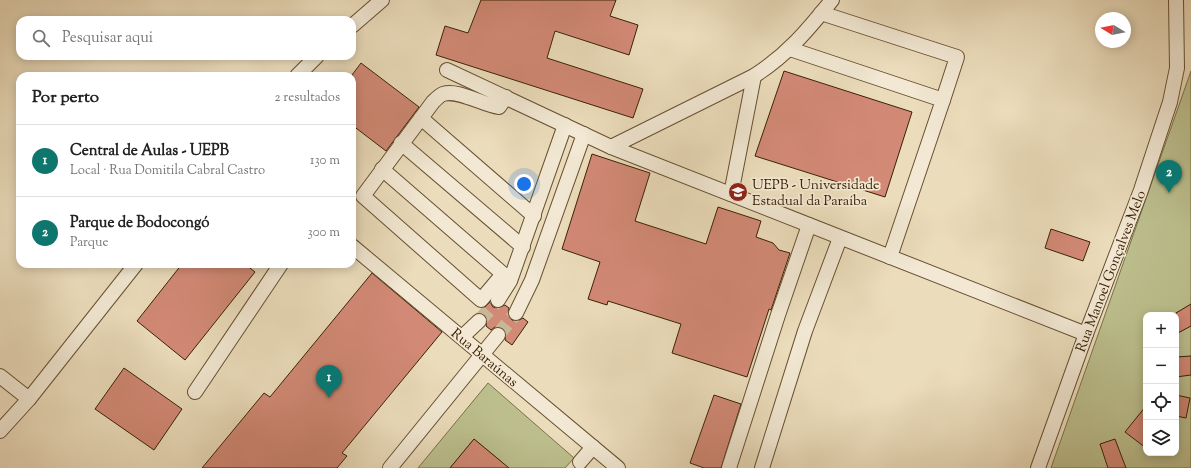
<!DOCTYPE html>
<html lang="pt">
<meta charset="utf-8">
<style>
:root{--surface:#fff;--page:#f6f6f6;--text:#222;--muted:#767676;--line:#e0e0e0;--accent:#0f766e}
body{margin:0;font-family:"Sorts Mill Goudy",serif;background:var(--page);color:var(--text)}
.controls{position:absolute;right:12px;bottom:12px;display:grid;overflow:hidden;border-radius:8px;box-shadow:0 2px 10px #0003}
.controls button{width:36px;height:36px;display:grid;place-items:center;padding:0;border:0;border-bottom:1px solid var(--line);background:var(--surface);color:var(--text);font:20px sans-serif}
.compass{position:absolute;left:1095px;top:12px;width:36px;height:36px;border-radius:50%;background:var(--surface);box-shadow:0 2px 10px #0003;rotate:280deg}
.you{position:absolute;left:524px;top:184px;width:14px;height:14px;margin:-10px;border:3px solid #fff;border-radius:50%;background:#1a73e8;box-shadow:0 0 0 6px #1a73e833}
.badge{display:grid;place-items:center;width:26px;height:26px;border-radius:50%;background:var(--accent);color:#fff;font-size:13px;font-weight:700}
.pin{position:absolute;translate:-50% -33px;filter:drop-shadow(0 1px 2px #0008)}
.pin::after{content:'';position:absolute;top:21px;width:14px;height:12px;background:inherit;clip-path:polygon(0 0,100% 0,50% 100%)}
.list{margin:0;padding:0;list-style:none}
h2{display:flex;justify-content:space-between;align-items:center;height:52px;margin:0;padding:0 16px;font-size:17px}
h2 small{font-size:13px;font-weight:400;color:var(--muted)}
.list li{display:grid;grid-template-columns:26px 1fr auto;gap:12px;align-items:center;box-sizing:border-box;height:72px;padding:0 16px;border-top:1px solid var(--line)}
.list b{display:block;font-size:15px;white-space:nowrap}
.list p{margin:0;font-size:13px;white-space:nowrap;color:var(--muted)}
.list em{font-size:13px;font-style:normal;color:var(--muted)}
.icon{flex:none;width:22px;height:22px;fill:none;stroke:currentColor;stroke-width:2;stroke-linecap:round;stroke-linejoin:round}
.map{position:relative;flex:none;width:1191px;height:468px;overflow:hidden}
.search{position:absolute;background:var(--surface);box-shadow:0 2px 10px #0003;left:16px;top:16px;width:340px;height:44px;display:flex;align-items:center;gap:10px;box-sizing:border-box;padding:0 14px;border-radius:12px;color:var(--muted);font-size:15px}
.panel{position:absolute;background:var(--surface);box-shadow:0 2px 10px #0003;left:16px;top:72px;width:340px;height:196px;border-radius:12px}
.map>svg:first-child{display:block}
.green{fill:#bcbf8d;stroke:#7b7048;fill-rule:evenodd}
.building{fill:#d28976;stroke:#3a2104}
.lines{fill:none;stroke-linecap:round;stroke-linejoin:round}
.minor-tunnel{stroke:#c8b796;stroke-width:14;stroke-dasharray:14 7;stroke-linecap:butt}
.minor-casing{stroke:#665032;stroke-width:16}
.minor{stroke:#f2e8d3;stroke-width:14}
.labels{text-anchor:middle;stroke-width:3.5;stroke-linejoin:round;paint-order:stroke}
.poi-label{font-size:14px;fill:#3a2104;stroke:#f2e8d3;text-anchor:start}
.street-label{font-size:14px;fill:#3a2104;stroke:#f2e8d3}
</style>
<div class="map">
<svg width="1191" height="468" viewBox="0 0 1191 468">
<rect width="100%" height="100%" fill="#ebdcbb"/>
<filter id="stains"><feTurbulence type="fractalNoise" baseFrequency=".005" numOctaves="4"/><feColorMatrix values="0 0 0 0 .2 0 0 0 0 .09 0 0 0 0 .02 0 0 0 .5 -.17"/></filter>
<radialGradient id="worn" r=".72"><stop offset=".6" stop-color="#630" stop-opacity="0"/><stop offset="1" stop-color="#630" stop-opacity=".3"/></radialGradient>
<g class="green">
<path d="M1191,71V468H1051ZM1146,315H1176V453H1146Z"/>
<path d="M488,383L574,458L565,468H500L503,463L474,439L450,468H418Z"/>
</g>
<g class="building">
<path d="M481,0H616L610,16L638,25L629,55L555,31L547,58L643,89L633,118L436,55L445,26L468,33Z"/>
<path d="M361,63L419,107L386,151L352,125V75Z"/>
<path d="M784,71L912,112L885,197L755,156Z"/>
<path d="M592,154L650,173L635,221L706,244L718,207L761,221L756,237L773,243L779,250L790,253L771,310L769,309L747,377L672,353L681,324L608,301L607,305L588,299L600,262L562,249Z"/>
<path d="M1051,229L1090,242L1083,261L1045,248Z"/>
<path d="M182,264H245L255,272L185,360L137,321Z"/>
<path d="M372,273L442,332L342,453L347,456L337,468H202L264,393L270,397Z"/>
<path d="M490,302L493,307L497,308L505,305L509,308L508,314L512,320L517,321L523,318L528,322L512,345L505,340L506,332L503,328L495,327L491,330L486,326L487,319L485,315L479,313Z"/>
<path d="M1191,304V326L1176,334V313Z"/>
<path d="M1191,356V375L1176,377V357Z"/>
<path d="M124,368L182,409L154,450L95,409Z"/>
<path d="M714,395L741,404L721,468H704L690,463Z"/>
<path d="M1176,395L1190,398L1186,418L1176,416Z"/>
<path d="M1146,406V448L1125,432Z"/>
<path d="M474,439L509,468H450Z"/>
<path d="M1115,439L1126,468H1108L1100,444Z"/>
</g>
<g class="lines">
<g class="minor-tunnel">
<path d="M479,321L498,300"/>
<path d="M498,335L516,313"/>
</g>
<g class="minor-casing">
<g id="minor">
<path d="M821,13L957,57L943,100"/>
<path d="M352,26L382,0"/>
<path d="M790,49L943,100L890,257"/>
<path d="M447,70L611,147L1086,334"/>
<path d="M297,76L317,56"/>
<path d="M421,118L534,216"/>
<path d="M401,143L523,247"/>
<path d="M611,147L754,76C787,55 808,30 832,0"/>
<path d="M382,169L510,280"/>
<path d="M731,194L754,76"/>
<path d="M352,246L618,468"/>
<path d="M503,274L481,300L363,196L433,102C436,99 440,95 443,94C458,89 483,105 499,107L506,97"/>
<path d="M498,300L510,281L565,125"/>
<path d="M516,313L532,280L584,134"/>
<path d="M462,337L479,321"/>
<path d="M0,376L29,399"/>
<path d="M195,392L281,264"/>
<path d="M0,431L29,399L136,264"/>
<path d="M580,462L593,447"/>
<path d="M390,468L498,335"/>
<path d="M729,468L778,315L809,225"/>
<path d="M762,468L805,331L840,238"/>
<path d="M1038,468L1086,334L1141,190L1170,102L1177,68L1176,0"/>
</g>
</g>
<use href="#minor" class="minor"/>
</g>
<defs>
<g id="university-disc" transform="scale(1)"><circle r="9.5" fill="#8f2418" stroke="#f2e8d3"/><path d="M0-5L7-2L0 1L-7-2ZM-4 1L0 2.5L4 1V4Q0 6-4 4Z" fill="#fff"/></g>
</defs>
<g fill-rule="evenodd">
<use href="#university-disc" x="738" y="192"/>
</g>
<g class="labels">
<g class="poi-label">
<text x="752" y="189">UEPB - Universidade<tspan x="752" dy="16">Estadual da Paraíba</tspan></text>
</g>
<g class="street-label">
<text transform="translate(1110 271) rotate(-69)" y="5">Rua Manoel Gonçalves Melo</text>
<text transform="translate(485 357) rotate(40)" y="5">Rua Baraúnas</text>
</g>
</g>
<rect width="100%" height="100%" filter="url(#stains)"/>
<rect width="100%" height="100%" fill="url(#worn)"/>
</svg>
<div class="controls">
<button>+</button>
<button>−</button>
<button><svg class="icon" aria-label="locate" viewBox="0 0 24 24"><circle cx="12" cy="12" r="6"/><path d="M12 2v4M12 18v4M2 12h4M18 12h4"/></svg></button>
<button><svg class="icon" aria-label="layers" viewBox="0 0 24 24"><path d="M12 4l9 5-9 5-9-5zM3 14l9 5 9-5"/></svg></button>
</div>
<svg class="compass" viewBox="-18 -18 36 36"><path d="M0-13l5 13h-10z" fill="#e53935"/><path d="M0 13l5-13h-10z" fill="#767676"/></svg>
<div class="you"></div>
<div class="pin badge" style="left:329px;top:398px">1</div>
<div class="pin badge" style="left:1169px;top:193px">2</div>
<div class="search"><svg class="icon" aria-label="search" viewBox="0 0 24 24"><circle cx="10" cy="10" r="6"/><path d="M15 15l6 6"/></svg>Pesquisar aqui</div>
<section class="panel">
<h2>Por perto<small>2 resultados</small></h2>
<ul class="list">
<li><span class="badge">1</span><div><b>Central de Aulas - UEPB</b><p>Local · Rua Domitila Cabral Castro</p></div><em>130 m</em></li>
<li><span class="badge">2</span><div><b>Parque de Bodocongó</b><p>Parque</p></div><em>300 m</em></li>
</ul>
</section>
</div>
